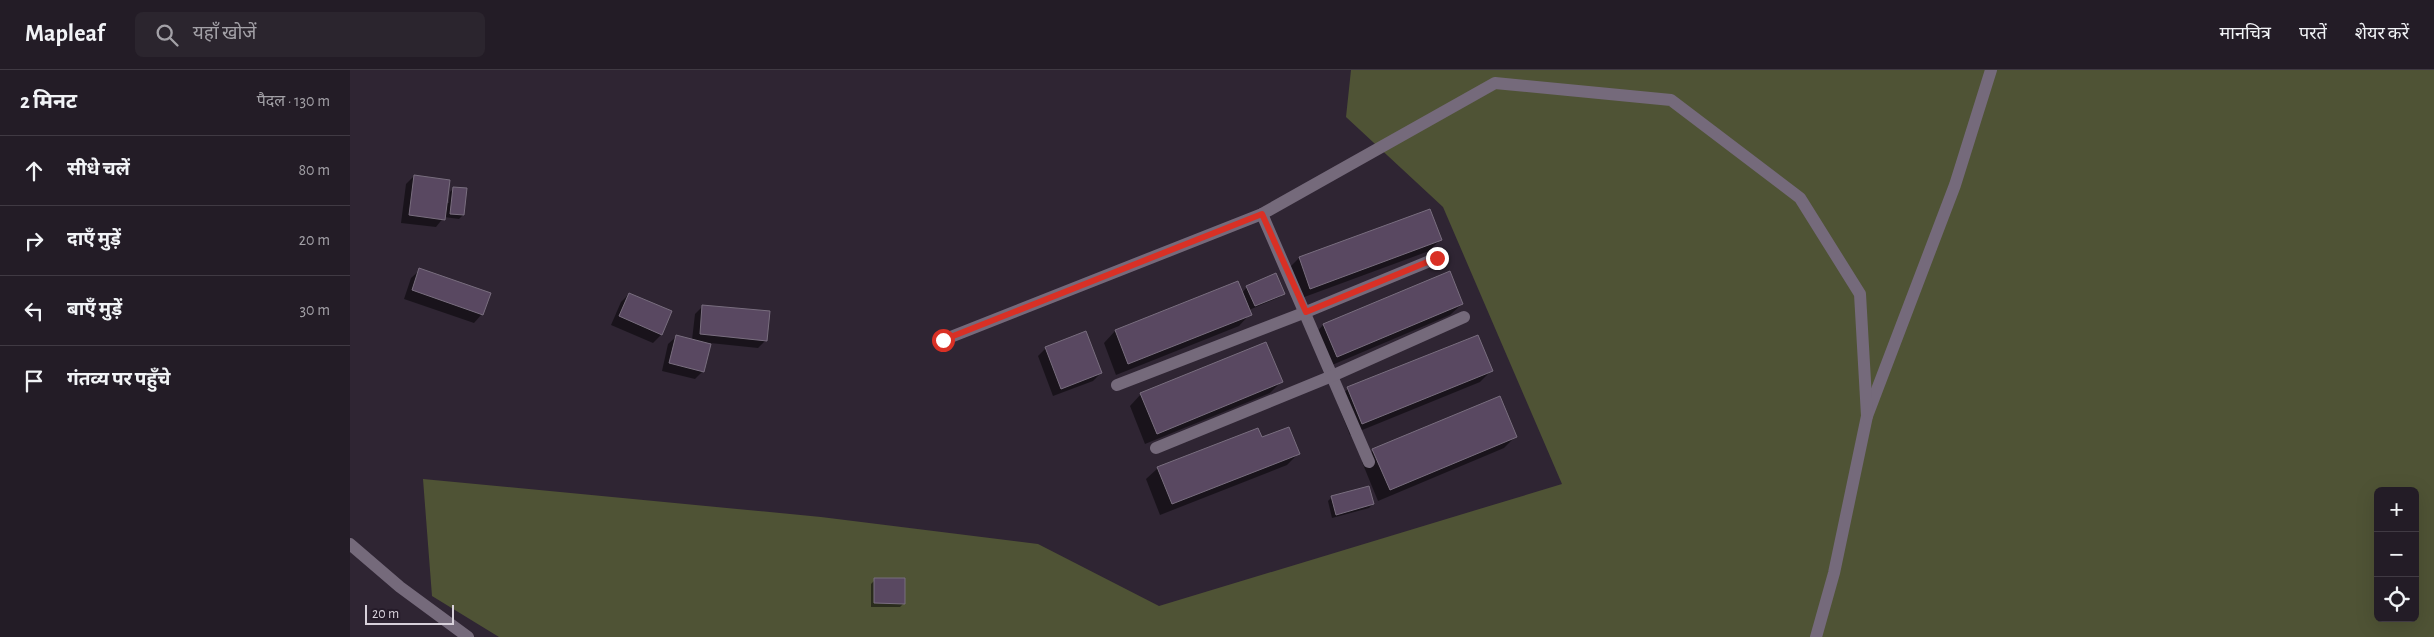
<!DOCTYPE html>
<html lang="hi">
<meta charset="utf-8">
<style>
:root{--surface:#231c26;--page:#2b252e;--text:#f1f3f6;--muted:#a3a1a7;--line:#403a43}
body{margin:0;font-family:"Alegreya Sans","Noto Sans Devanagari",sans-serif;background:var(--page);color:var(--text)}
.controls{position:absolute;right:15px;bottom:15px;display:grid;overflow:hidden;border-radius:8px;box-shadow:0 5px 20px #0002}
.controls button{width:45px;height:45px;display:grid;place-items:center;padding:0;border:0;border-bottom:1px solid var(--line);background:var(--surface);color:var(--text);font:25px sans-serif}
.scale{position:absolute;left:15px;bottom:12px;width:89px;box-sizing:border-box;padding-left:5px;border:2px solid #d8d1db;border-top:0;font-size:14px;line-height:18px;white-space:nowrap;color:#d8d1db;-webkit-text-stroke:4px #251b29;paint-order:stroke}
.stop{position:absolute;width:15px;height:15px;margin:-11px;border:4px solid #d93025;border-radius:50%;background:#fff}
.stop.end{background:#d93025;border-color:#fff;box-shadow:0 1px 5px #0008}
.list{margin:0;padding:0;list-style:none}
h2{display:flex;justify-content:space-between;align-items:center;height:65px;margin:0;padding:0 20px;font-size:21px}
h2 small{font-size:16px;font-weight:400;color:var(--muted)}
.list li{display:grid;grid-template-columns:32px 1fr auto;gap:15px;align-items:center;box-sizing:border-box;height:70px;padding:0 20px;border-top:1px solid var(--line)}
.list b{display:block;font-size:19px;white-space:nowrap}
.list em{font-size:16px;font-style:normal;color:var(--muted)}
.icon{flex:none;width:28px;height:28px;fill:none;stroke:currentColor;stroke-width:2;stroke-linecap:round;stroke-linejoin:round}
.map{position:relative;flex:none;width:2084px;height:567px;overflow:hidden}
header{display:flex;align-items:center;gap:30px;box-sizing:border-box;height:70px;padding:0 25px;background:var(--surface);border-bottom:1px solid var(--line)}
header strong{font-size:24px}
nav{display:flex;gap:28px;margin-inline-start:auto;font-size:18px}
.search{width:350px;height:45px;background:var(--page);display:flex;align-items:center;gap:12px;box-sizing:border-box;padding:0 18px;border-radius:8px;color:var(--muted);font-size:19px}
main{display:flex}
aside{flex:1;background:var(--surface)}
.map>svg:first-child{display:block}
.green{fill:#4f5335;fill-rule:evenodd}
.shadow{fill:#0007}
.building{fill:#594861;stroke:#796e7f}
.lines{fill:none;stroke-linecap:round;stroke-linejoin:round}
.lane{stroke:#756a7b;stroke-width:12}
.street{stroke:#756a7b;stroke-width:12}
.secondary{stroke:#756a7b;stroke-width:12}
.route{stroke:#d93025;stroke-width:6}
</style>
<header>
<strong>Mapleaf</strong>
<div class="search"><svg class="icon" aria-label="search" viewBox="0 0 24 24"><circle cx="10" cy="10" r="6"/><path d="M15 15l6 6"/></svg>यहाँ खोजें</div>
<nav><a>मानचित्र</a><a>परतें</a><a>शेयर करें</a></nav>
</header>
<main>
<aside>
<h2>2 मिनट<small>पैदल · 130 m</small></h2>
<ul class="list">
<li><svg class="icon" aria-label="ahead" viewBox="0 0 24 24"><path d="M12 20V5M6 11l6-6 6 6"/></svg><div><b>सीधे चलें</b></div><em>80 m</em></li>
<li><svg class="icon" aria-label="right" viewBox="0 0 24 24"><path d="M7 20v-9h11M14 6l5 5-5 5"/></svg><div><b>दाएँ मुड़ें</b></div><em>20 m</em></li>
<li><svg class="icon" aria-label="left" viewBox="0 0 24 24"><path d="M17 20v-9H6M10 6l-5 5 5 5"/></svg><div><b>बाएँ मुड़ें</b></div><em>30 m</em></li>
<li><svg class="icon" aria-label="arrive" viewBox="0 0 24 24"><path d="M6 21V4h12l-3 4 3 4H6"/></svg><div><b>गंतव्य पर पहुँचे</b></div></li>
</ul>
</aside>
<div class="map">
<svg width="2084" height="567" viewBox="0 0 2084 567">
<rect width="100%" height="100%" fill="#2f2533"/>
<path class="green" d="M1001,0H2084V567H149L82,526L73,409L471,447L688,474L809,536L1212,414L1093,137L996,47ZM2028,421H2065V548H2028Z"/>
<g class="shadow">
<path d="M64,106L96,133H99L100,122L104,118L113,145L109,149L94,147L86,157L51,153L56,114Z"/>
<path d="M1091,169L1079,181L949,229L938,199L949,188Z"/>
<path d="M70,200L132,244L124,253L54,229L61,208Z"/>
<path d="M1099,202L1112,234L1100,245L975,298L962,267L973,255Z"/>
<path d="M888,212L892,223L897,217L934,223L930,227L899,240L900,244L889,256L766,305L754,273L765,261Z"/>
<path d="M279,224L311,265L303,273L261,255L271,232Z"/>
<path d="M353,236L416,270L408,278L360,273L353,301L345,309L312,301L318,274L327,266L342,270L345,244Z"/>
<path d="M696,278L751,303L743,311L703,326L688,286Z"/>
<path d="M1141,301L1130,312L1000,365L986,330L998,319Z"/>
<path d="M931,312L920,323L795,374L780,336L791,324Z"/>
<path d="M1166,366L1154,378L1028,431L1012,392L1023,381Z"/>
<path d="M912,369L948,384L937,395L810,445L796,409L808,398Z"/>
<path d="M982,427L1023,434L1019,438L982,448L978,431Z"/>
<path d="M525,510L554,533L550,537H521V514Z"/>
</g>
<g class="building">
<path d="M64,105L100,110L95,150L59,145Z"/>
<path d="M103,117L117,118L114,145L100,144Z"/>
<path d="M1080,139L1092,170L960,219L949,187Z"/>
<path d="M69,198L141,223L133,245L62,220Z"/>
<path d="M1100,201L1113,234L987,287L973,254Z"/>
<path d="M926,203L935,224L905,236L896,216Z"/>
<path d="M888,211L902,245L778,294L765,260Z"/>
<path d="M279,223L322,241L312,265L269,246Z"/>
<path d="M352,235L420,241L417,271L350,264Z"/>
<path d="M736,261L752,303L711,319L695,277Z"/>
<path d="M326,265L361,274L354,302L319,293Z"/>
<path d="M1128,265L1143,301L1012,354L997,317Z"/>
<path d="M916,272L933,312L807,364L790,323Z"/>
<path d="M1150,326L1167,367L1040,420L1022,379Z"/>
<path d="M939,357L950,384L822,434L807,397L908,358L912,367Z"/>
<path d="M1019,416L1024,434L986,445L981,426Z"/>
<path d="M524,508H555V534L524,533Z"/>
</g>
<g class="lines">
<path class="lane" d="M1517,346L1605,115L1641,0"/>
<g class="street">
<path d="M912,144L1019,392"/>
<path d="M593,270L912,144L1145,13L1321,30L1450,128L1510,224L1517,346L1484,503L1466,567"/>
<path d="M767,315L956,242L1087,188"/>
<path d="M806,378L982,306L1114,247"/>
</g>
<path class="secondary" d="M0,474L50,517L118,567"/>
</g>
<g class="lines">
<path class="route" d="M593,270L912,144L956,242L1087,188"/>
</g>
</svg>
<div class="controls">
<button>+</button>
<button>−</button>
<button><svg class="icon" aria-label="locate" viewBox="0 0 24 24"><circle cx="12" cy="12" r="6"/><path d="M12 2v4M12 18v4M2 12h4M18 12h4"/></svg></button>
</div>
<div class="scale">20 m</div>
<div class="stop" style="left:593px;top:270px"></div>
<div class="stop end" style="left:1087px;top:188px"></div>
</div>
</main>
